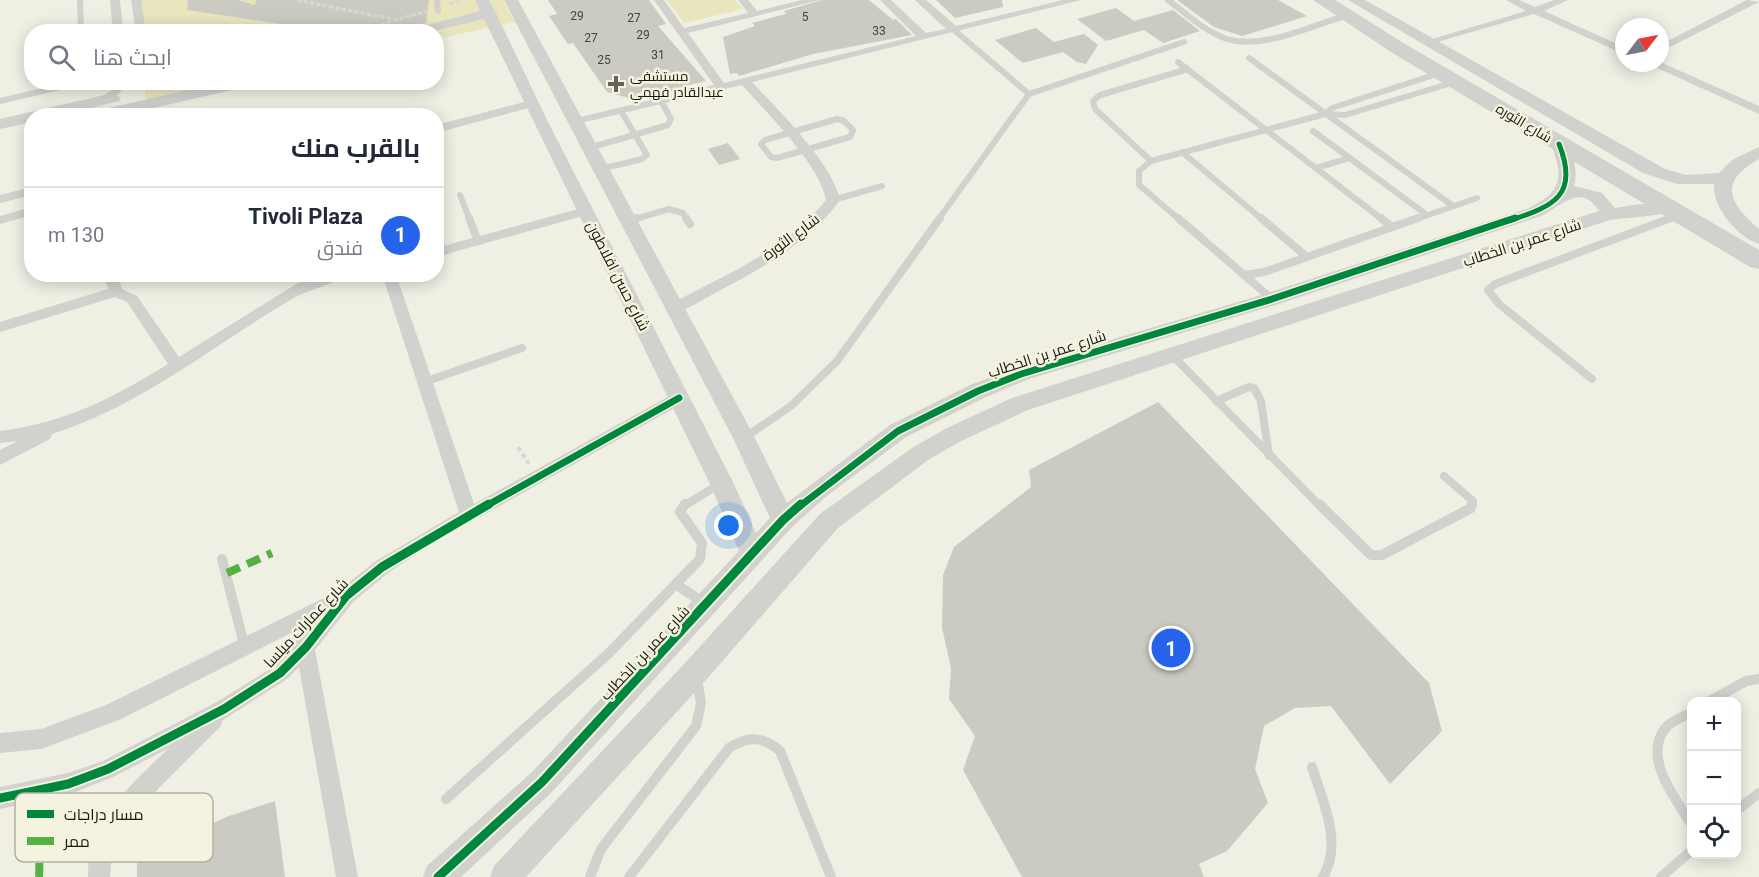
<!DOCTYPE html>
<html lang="ar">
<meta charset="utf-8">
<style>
:root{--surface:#fff;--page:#f2f2f3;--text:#1f2937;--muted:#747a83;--line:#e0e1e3;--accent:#2563eb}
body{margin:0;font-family:Roboto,Cairo,sans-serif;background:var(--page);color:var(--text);direction:rtl}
.controls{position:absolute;right:18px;bottom:18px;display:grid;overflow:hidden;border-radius:12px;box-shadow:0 3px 15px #0003}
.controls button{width:54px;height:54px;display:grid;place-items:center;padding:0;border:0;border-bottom:2px solid var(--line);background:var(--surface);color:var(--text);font:30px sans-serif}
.compass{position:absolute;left:1615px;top:18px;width:54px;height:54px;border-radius:50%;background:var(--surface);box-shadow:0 3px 15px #0003;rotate:58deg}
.you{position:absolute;left:729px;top:526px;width:21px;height:21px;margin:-15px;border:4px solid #fff;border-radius:50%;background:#1a73e8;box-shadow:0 0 0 9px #1a73e833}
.badge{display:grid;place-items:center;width:39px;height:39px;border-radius:50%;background:var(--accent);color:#fff;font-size:20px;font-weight:700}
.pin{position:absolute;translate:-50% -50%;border:3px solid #fff;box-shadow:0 2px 6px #0006}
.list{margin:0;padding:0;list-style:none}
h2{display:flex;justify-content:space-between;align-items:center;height:78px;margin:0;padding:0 24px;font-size:26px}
h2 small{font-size:20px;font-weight:400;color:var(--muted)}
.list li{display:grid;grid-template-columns:39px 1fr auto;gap:18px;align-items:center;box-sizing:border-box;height:96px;padding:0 24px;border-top:2px solid var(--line)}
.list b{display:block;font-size:22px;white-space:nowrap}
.list p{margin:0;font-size:20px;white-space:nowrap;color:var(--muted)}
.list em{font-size:20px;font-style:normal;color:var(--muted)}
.icon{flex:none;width:33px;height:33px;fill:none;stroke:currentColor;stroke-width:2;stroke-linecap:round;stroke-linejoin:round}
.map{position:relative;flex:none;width:1759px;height:877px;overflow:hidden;direction:ltr}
.search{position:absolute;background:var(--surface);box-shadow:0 3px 15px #0003;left:24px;top:24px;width:420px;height:66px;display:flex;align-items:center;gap:15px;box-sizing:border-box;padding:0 21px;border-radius:24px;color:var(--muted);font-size:22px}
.panel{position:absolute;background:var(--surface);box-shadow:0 3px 15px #0003;left:24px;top:108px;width:420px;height:174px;border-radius:24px;direction:rtl}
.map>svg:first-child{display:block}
.green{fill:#e9e6be}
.building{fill:#cccbc3}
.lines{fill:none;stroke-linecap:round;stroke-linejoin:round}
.path-far1{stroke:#d8d8d5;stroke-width:3;stroke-dasharray:4.5 2;stroke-linecap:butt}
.path{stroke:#d8d8d5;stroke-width:4;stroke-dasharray:5 3;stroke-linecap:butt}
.lane-far2{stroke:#d1d1ce;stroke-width:6}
.lane-far1{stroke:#d1d1ce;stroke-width:8}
.lane{stroke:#d1d1ce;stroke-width:10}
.street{fill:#d1d1ce;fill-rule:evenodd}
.secondary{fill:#d1d1ce;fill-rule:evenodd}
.highway{fill:#d1d1ce;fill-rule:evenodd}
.quiet{stroke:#55b144;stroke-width:8;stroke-dasharray:14 8;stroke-linecap:butt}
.cycleway-far2-casing{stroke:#f4f3df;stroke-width:8}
.cycleway-far1-casing{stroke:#f4f3df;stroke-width:10}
.cycleway-casing{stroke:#f4f3df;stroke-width:13}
.cycleway-far2{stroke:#00873e;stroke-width:5}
.cycleway-far1{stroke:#00873e;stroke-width:7}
.cycleway{stroke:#00873e;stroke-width:9}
.poi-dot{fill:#64645c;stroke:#f4f3df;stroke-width:2}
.labels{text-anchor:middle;stroke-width:5;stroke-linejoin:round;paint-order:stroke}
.number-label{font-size:12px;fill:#46463e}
.far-poi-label{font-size:14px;fill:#191912;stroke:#f4f3df;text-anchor:start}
.far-street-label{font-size:14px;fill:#191912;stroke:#f4f3df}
.street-label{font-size:15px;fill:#191912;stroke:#f4f3df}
.key{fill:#f4f3df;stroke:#b2b2a2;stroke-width:1.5}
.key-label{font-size:16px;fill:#191912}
</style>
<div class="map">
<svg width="1759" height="877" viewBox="0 0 1759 877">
<rect width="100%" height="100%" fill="#efefe4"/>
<g class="green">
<path d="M134,0H503L515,22L437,39L436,32L138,31Z"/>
<path d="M667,0H735L743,9L684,23Z"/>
<path d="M144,82L235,83L146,102Z"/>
</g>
<g class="building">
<path d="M188,0H238L255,5L256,0H429L426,23L383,32H279L287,25L187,10Z"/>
<path d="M548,0H649L666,24L658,26L706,81L677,88L666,94L651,90L639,93L632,99L607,92L573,43L568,44L549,16L557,14Z"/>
<path d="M822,0H869L893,20L896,19L912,35L813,54L739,76L737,73L730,74L723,37L755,26L752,23L786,14L784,11Z"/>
<path d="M936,0H1002L1003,7L955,18Z"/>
<path d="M1177,0H1278L1307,16L1242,36L1214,27Z"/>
<path d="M1116,8L1134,21L1173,10L1200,31L1163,43L1144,30L1106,41L1077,19Z"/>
<path d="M1036,28L1054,42L1084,34L1098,45L1086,64L1077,62L1063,52L1023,63L995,40Z"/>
<path d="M728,143L740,159L719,165L708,149Z"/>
<path d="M1158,402L1429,683L1442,731L1390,784L1331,706L1295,708L1264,726L1255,769L1268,803L1227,851L1199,864L1204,877H1022L963,770L975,736L949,699L951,668L942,628L943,575L954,547L1031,487L1029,470Z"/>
<path d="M275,801L285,877H137V860L226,817Z"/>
</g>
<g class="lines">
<g class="path-far1">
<path d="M297,0L392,19"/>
<path d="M449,4L459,1"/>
<path d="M356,32C380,26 401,17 426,12"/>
</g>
<path class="path" d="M518,447L529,464"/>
<g class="lane-far2">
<path d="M80,0L81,32"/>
<path d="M437,0L438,11"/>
<path d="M1168,0C1186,13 1205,32 1227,39C1263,50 1310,26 1345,16"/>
<path d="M954,30L1029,94"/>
<path d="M1249,58L1453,206"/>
<path d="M1178,62L1383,220"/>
<path d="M0,101L81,82"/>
<path d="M1325,114L1332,108L1440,73"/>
<path d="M837,119L844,121L853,130L850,137L777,158L771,157L761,144L765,140Z"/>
<path d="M1313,131L1427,215"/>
<path d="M589,148L668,125L671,119L661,101"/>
<path d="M1182,152L1263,220"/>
<path d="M1151,161L1095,109L1093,101L1100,95L1188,69"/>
<path d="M1316,168L1350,158"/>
<path d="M601,169L642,159L647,155L621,111"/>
<path d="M460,195L470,220"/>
<path d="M833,200L882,186"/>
<path d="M632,220L669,209L683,213L687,220"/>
<path d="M938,220L1029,94L1184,42"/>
<path d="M1180,220L1139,185V171L1151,161L1325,114L1345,115L1455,82"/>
<path d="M1414,220L1477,198"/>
<path d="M1667,220L1680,215"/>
</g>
<g class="lane-far1">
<path d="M469,218L478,241"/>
<path d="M686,218L690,224"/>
<path d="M1178,218L1272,299"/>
<path d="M1261,218L1307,257"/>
<path d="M1381,218L1392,227"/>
<path d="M628,221L637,218"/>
<path d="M1244,275L1264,272L1418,218"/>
<path d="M1174,357L1320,506"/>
<path d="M1592,379L1499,304L1488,290L1495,284L1671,218"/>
<path d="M424,382L522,348"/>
<path d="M1216,401L1249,387L1254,388L1261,401L1269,456"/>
<path d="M744,438L791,406L837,361L940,218"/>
<path d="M1444,476L1473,501L1472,506"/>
<path d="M684,506L721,483"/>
</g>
<g class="lane">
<path d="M1319,504L1371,555H1382L1471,508L1472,504"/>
<path d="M222,559L245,648"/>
<path d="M677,585L704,603"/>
<path d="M1708,702L1746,681L1759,679"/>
<path d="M1692,712C1683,717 1670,721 1664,730C1643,759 1677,801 1692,825"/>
<path d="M1312,767C1323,802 1343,843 1323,877"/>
<path d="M446,799L609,653L700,559L702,543L680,512L685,504"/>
<path d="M1736,811L1759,793"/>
<path d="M590,877L601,849L696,726L701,703L697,678"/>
<path d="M629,877L729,748C748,736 763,736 780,751L831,877"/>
<path d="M1661,877L1692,850"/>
</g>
<g class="street">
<path d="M110,0H120L123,32H113Z"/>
<path d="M131,0H141L146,32H136Z"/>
<path d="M654,0H664L684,28L748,13L738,0H748L757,11L802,0H820L688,33L724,83L916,36L880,0H891L926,33L946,29L915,0H926L956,26L1063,0H1081L752,82C778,110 833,164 840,200C809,243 759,270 713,294C701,301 688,309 675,313L670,312L668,308L670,304C724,276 787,249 826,200C820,165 766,112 742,85L572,125V119L714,85Z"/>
<path d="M1506,0H1519L1535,7L1554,0H1568L1544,11L1624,47V54L1534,14L1427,45L1422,42L1526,11Z"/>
<path d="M1747,0L1759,2L1660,52V45Z"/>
<path d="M1660,62L1759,106V114L1646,63Z"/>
<path d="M116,82H127C121,93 112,104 99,102V98L112,90Z"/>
<path d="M149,82H167L172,86L166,89Z"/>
<path d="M147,100L153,104L154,116H142L141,104Z"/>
<path d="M532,100L538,104L536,106L436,133V125Z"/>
<path d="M32,187V195L0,203V195Z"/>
<path d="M32,207V215L0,224V216Z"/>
<path d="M585,207L590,208V214L436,257V248Z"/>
<path d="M103,274H117L122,289L137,296L179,357L298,283L323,274H346C337,284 306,290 292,299C212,346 141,406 52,434L50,439L0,465V450L18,441L0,443V431C67,422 111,399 168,364L127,302L115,297L0,332V322L108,289Z"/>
<path d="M382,274H396L474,504L673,394H685L687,398L685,402L432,544L388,573L353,602L315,650L358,877H336L299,667L287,679L223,720L220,727L158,789L128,824L112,851L110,877H88C87,823 132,783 169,748L115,776L68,795L0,809V787L68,773L103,761L217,702L273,667L295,645L297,635L305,633L315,621L119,720L41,749L0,753V733L41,729L106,705L338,591L376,561L459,512Z"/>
</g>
<g class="secondary">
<path d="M475,0H489L496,13L548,122L733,482L756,533L770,518L733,438L504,0H518L755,438L787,503L890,425L970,385L1013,369L1265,294L1529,208C1562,191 1564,178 1551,144L1553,140H1565C1574,154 1578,171 1574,186L1602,193L1615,208C1629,206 1670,197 1679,209C1675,215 1622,218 1610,220L1028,410L961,441L928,460L838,528L705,681L526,877H490L494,866L685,663L820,514L912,448L945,429L1012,398L1599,211C1581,182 1561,206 1541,216L1279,304L1029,379L986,397L906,437L828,495L792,527L552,792L461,877H423L427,866L532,772L739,551L709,482L484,19L429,32H401L480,11Z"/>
<path d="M1348,0H1365L1665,169L1686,175L1719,173L1732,160L1759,147V159C1718,182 1728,202 1759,229V244C1738,238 1712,207 1714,184H1677L1643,173Z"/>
<path d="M222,82H252L245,87L119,116H88L96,111Z"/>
<path d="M113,93L121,98L119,101L59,116H32V122L0,129V119Z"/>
</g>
<path class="highway" d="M1313,0H1335L1405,44L1759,250V269L1750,267L1391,52Z"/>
<g class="quiet">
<path d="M227,573L272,553"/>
<path d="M39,877C40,866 38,854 42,844C55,811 97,813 126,811"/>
</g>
<g class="cycleway-far2-casing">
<path id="cycleway-far2" d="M1511,220C1555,206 1579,194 1559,144"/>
</g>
<g class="cycleway-far1-casing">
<g id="cycleway-far1">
<path d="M486,506L679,398"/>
<path d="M800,506L898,431L978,391L1021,374L1272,299L1515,218"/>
</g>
</g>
<g class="cycleway-casing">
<g id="cycleway">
<path d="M0,798L68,784L108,769L224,709L280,673L306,647L346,596L382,567L489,504"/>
<path d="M438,877L542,782L783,520L801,504"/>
</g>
</g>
<use href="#cycleway-far2" class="cycleway-far2"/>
<use href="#cycleway-far1" class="cycleway-far1"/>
<use href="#cycleway" class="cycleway"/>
</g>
<path class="poi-dot" d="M613 75h6v6h6v6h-6v6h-6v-6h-6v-6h6z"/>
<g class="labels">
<g class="number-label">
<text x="577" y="20">29</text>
<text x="805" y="21">5</text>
<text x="634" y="22">27</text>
<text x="879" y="35">33</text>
<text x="643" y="39">29</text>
<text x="591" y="42">27</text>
<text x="658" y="59">31</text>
<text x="604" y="64">25</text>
</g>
<g class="far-poi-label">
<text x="630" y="81">مستشفى<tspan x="630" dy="16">عبدالقادر فهمي</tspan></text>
</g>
<g class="far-street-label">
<text transform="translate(1524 123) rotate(31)" y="5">شارع الثوره</text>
</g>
<g class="street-label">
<text transform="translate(791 237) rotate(-37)" y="5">شارع الثورة</text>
<text transform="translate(1522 243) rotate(-18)" y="5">شارع عمر بن الخطاب</text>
<text transform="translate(618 276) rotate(63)" y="5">شارع حسن افلاطون</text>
<text transform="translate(1047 354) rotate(-18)" y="5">شارع عمر بن الخطاب</text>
<text transform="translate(306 623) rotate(-47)" y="5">شارع عمارات ميلسا</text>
<text transform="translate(645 653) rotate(-47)" y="5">شارع عمر بن الخطاب</text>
</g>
</g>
<rect x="15" y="793" width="198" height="69" rx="9" class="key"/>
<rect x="27" y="810" width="27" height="8" fill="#00873e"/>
<rect x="27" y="837" width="27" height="8" fill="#55b144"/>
<g class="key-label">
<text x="64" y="820">مسار دراجات</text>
<text x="64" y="847">ممر</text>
</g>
</svg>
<div class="controls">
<button>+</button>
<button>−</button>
<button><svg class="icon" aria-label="locate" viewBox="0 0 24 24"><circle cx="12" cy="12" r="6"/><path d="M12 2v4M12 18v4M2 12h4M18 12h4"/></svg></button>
</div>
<svg class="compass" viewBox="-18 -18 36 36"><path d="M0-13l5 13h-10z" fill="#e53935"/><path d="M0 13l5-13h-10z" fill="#747a83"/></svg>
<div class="you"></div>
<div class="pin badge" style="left:1171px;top:648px">1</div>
<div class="search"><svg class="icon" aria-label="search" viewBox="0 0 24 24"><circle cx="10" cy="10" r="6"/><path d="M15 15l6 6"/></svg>ابحث هنا</div>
<section class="panel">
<h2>بالقرب منك<small></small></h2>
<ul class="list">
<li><span class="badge">1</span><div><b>Tivoli Plaza</b><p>فندق</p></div><em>130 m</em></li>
</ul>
</section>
</div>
